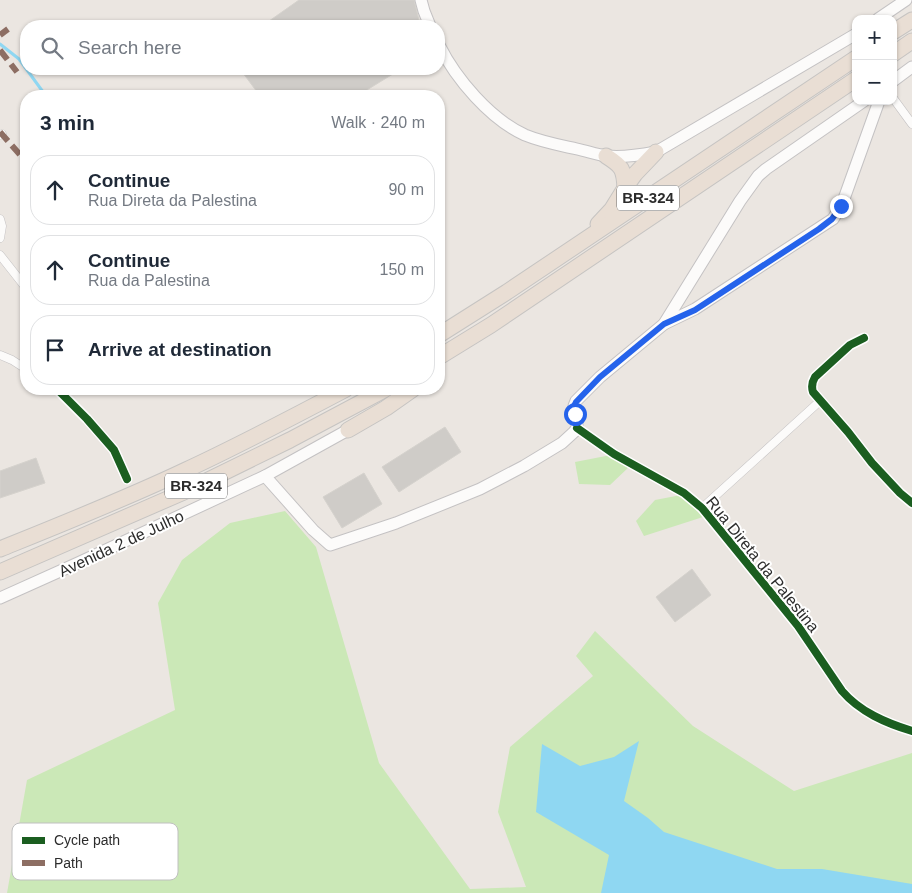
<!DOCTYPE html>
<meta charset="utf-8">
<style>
:root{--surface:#fff;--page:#f6f6f7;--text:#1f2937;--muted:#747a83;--line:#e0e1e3}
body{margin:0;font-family:Arial,sans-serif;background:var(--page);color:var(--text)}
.controls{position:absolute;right:15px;top:15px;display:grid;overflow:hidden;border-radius:10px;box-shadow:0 1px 4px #0004}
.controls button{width:45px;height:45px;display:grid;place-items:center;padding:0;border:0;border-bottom:1px solid var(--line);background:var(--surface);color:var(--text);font:25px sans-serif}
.stop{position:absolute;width:15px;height:15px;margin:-11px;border:4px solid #2563eb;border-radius:50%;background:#fff}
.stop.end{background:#2563eb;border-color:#fff;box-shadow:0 1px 5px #0008}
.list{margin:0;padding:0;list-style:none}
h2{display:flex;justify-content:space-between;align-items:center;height:65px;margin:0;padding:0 20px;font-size:21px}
h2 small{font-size:16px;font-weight:400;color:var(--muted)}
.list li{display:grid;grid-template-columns:32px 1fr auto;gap:15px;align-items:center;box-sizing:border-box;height:70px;margin:0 10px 10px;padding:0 10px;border:1px solid var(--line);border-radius:20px}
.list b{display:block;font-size:19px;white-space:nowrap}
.list p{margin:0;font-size:16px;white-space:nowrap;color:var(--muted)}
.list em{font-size:16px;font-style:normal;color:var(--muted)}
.icon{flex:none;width:28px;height:28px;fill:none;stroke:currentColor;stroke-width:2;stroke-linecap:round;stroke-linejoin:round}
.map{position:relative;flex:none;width:912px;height:893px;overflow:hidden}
.search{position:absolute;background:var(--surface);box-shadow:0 1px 4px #0004;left:20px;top:20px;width:425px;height:55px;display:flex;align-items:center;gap:12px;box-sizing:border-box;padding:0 18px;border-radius:20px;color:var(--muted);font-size:19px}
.panel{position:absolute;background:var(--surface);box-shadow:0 1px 4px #0004;left:20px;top:90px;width:425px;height:305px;border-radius:20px}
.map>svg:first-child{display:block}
.green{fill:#cbe8b7}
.water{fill:#8fd7f2}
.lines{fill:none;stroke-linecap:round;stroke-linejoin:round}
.stream{stroke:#8fd7f2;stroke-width:3}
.building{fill:#cfccc8;stroke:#d5d2cd}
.minor-casing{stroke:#c4c2c3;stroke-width:9}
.secondary-casing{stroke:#c4c2c3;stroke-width:13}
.motorway-casing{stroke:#c6c4c2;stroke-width:17}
.minor{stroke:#fcfbfa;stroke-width:8}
.secondary{stroke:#fcfbfa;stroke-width:11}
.motorway{stroke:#e9ded4;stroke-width:15}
.quiet{stroke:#8d6e63;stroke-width:6;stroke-dasharray:12 6;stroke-linecap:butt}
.cycleway-casing{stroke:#fff;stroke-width:11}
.cycleway{stroke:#1b5e20;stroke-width:8}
.route{stroke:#2563eb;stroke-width:6}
.labels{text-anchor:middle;stroke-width:4;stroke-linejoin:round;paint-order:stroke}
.shield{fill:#fff;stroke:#6b6b6b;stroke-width:1}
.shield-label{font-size:15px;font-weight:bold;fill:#2c2c2c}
.street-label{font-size:16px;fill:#2c2c2c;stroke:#fff}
.key{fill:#fff;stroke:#c0c0c0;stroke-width:1}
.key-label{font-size:14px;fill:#2c2c2c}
</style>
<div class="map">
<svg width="912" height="893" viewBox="0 0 912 893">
<rect width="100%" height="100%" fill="#ebe6e1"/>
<g class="green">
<path d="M611,455L630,466L610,485L579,484L575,462Z"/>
<path d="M681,495L703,517L644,536L636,521L655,500Z"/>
<path d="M285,511L316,547L379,763L470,889L526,887L498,812L510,747L593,676L576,656L595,631L693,726L794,791L912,753V893H7L27,780L175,710L158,603L182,560L230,523Z"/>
</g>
<path class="water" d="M639,741L624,801L648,818L664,832L777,869H822L912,884V893H601L609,855L536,812L542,744L580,766L614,757Z"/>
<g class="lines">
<path class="stream" d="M0,44L19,59L46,96"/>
</g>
<g class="building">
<path d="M299,0H414L419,20L410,26H262Z"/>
<path d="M240,69H401L357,96H260Z"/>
<path d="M445,427L461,452L399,492L382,467Z"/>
<path d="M36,458L45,483L0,498V471Z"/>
<path d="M364,473L382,504L342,528L323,497Z"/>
<path d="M692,569L711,595L675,622L656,597Z"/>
</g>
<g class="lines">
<g class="minor-casing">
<g id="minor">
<path d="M893,98L912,124"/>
<path d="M0,135L2,134"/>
<path d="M0,219L2,226L0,238"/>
<path d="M0,255L26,288"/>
<path d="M864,338L850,345L815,377C812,382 811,386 813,392L848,432L872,463L900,493L912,503"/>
<path d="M0,355L12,360L26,369"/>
<path d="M57,389L87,419L114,450L127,479"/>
<path d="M577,428L614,454L684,493L702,508L798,626L842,691C860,712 886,723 912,731"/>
<path d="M702,508L820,401"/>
</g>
</g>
<g class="secondary-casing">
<g id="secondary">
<path d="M421,0L424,11L430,26"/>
<path d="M878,19L906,0"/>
<path d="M439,45C456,79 490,119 525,135C542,142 559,145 577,149C587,151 597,155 607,156C623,158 640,155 656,152L856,34"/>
<path d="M893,81L912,67"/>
<path d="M664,324L695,309L833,219L841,206L845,196L879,101"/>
<path d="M265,476L313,530L330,545L396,523L480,489L524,466L562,443L574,432L577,428V421L574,406L576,401L600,377L664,324L740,201L758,176L766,169L864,101"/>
<path d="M0,598L78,563L265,476L348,430"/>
</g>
</g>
<g class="motorway-casing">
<g id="motorway">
<path d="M893,32L912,20"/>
<path d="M893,54L912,41"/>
<path d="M606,156C622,166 624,169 625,188"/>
<path d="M598,224L612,209L625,188L635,174L656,152"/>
<path d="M439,335L507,292L856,58"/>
<path d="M439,357L491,325L856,79"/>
<path d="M348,430L386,408L413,389"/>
<path d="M0,549C62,524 125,499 186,470C240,445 293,417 346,389"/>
<path d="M0,572L186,491L290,440L386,389"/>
</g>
</g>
<use href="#minor" class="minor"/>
<use href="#secondary" class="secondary"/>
<use href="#motorway" class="motorway"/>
<g class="quiet">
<path d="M0,35L8,29"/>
<path d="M0,50L17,72"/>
<path d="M0,132L22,157"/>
</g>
<g class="cycleway-casing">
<g id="cycleway">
<path d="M864,338L850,345L815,377C812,382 811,386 813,392L848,432L872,463L900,493L912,503"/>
<path d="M57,389L87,419L114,450L127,479"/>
<path d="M577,428L614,454L684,493L702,508L798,626L842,691C860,712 886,723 912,731"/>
</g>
</g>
<use href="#cycleway" class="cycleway"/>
</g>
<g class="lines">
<path class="route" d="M575,414L574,406L576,402L600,377L664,324L695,310L819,229L832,219L841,206"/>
</g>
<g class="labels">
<g class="shield">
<rect x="617" y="185.5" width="62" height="25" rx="4"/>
<rect x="165" y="473.5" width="62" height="25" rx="4"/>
</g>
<g class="shield-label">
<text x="648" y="203">BR-324</text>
<text x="196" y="491">BR-324</text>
</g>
<g class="street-label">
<text transform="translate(121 543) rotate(-25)" y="6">Avenida 2 de Julho</text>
<text transform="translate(763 564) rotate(51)" y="6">Rua Direta da Palestina</text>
</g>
</g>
<rect x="12" y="823" width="166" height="57" rx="8" class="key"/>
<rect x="22" y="837" width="23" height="7" fill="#1b5e20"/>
<rect x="22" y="860" width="23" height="6" fill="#8d6e63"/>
<g class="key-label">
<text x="54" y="845">Cycle path</text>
<text x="54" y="868">Path</text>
</g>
</svg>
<div class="controls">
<button>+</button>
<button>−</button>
</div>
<div class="stop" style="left:575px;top:414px"></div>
<div class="stop end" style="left:841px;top:206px"></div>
<div class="search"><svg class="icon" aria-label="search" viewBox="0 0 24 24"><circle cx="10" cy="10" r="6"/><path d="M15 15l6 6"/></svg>Search here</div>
<section class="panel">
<h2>3 min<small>Walk · 240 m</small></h2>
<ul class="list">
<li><svg class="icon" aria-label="ahead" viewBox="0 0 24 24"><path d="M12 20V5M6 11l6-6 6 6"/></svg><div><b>Continue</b><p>Rua Direta da Palestina</p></div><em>90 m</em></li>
<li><svg class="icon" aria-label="ahead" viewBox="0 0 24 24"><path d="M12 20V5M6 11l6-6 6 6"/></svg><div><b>Continue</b><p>Rua da Palestina</p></div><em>150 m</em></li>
<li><svg class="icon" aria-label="arrive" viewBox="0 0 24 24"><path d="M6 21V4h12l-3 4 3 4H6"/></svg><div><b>Arrive at destination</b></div></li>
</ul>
</section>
</div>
